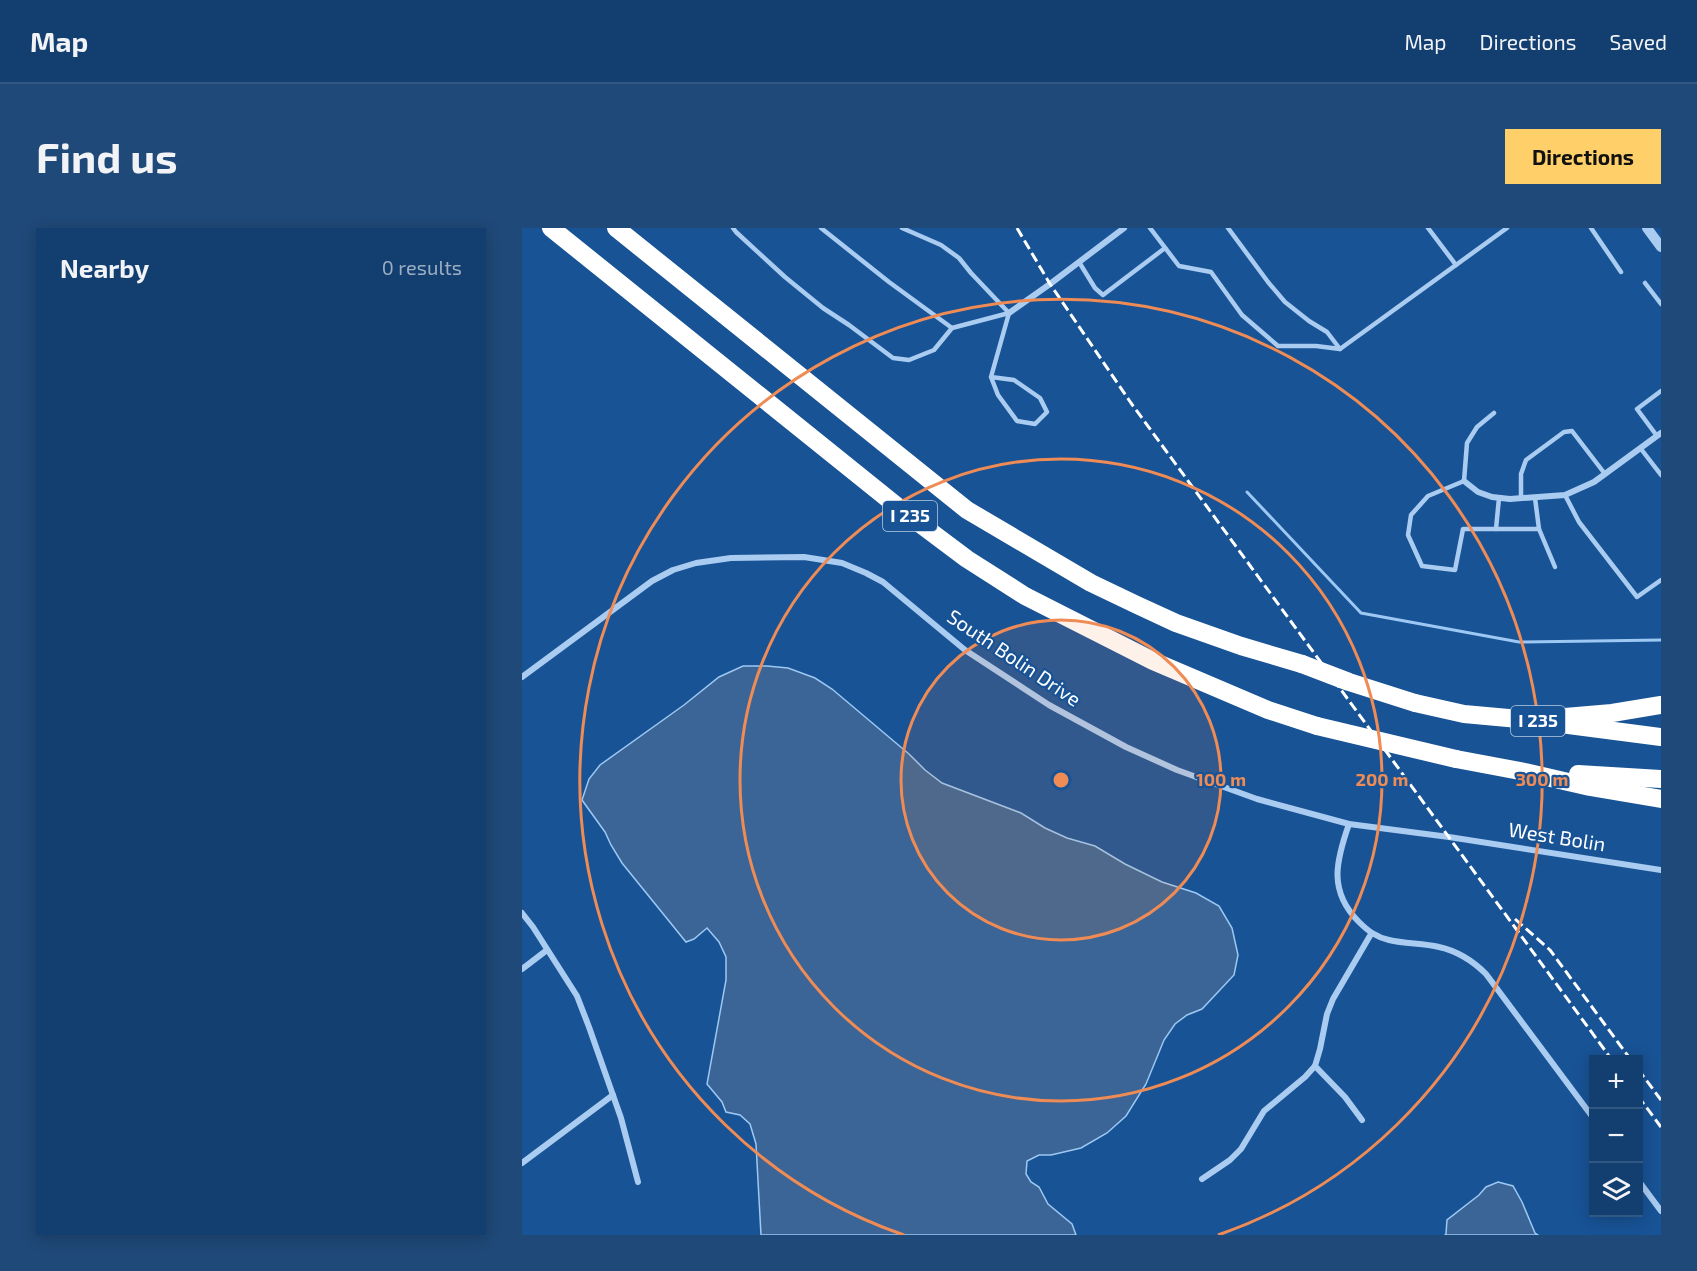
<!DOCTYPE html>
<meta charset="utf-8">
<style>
:root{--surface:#123e70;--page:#1f4978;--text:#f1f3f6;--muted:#9caec3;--line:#315783;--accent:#ffcf6a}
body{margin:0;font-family:"Exo 2",sans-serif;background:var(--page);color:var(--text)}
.controls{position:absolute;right:18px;bottom:18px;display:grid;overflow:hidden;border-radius:0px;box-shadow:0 3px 15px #0003}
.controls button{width:54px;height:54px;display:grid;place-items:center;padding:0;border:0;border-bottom:2px solid var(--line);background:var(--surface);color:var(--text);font:30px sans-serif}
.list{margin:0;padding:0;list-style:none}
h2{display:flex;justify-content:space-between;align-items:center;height:78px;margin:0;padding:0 24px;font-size:26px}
h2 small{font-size:20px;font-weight:400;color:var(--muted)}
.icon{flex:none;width:33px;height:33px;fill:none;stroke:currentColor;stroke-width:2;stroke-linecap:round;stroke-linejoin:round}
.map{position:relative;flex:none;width:1139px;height:1007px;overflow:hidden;border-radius:0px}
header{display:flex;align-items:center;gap:36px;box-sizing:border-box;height:84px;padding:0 30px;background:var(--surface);border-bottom:2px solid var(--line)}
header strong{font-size:28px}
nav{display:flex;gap:33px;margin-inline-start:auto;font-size:21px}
.intro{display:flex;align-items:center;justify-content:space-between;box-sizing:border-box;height:144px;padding:0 36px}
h1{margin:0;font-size:42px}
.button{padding:15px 27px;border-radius:0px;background:var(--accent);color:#111;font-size:21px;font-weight:700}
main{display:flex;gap:36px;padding:0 36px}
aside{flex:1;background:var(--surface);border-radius:0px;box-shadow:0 3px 15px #0003}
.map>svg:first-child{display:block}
.water{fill:#3a6596;stroke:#9dc8f3;stroke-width:1.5}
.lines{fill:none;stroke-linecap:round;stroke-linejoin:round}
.stream{stroke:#9dc8f3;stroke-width:3}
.service{stroke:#aaccf1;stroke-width:4.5}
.minor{stroke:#aaccf1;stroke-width:6}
.tertiary{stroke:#aaccf1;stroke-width:10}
.motorway{stroke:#fff;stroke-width:18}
.rail{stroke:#fff;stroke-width:3;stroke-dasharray:10 4.5;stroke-linecap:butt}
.motorway-bridge{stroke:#fff;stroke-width:18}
.ring{fill:none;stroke:#ef8b55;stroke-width:3}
.labels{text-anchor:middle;stroke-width:4.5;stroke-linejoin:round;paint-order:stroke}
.shield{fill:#185396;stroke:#bacbe0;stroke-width:1.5}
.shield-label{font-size:18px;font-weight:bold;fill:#fff}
.street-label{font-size:20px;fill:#fff;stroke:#185396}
.centre{fill:#ef8b55;stroke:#185396;stroke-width:3}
.ring-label{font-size:18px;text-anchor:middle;font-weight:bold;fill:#ef8b55;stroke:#185396;stroke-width:4.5;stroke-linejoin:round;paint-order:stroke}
</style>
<header>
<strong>Map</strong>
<nav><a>Map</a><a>Directions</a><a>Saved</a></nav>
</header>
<div class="intro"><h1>Find us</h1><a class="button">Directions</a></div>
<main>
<aside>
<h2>Nearby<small>0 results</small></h2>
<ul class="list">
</ul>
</aside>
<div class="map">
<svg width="1139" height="1007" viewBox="0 0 1139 1007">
<rect width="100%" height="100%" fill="#185396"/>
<g class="water">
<path d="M221,438H245L266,440L293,450L310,461L387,526L403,542L420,555L499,585L523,600L545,610L573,618L603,636L640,654L674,665L697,678L710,700L716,727L712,747L680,781L665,787L653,796L642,812L624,856L604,888L585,905L559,920L529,927H517L505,933L504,946L509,954L517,959L526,976L550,996L554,1007H239L234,916L228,896L218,887L204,884L200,874L185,856L204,752V729L197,714L185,700L172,711L164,714L100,635L89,617L83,604L60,572L67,551L78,537L162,477L197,449Z"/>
<path d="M976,954L991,958L1000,974L1013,1005L1016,1007H923L924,1006L925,992L957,967L964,959Z"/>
</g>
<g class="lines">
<path class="stream" d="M725,264L839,385L997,414L1139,412"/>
<g class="service">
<path d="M211,0L214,4L263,49L301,80L327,97L371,130L387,132L412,122L430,100L487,85"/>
<path d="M299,0L367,54L430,100"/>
<path d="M380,0L419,17L437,30L449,45L487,85"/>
<path d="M628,0L657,38L689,44L720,87L756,118H794L818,121L985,0"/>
<path d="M706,0L746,54L763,74L787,93L805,104L818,121"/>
<path d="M906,0L934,37"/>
<path d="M1069,0L1099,44"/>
<path d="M557,34L573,60L581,67L643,20"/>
<path d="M1123,55L1139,76"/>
<path d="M469,149L492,152L518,170L525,184L513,196L495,193L476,167L469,149L487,85"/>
<path d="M972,185L955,199L945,215L942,253L906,268L889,287L886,307L900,338L933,342L941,301H1017L1013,270"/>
<path d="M1135,208L1115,181L1139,163"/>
<path d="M1119,221L1139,247"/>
<path d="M1043,267L1057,294L1115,369L1139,352"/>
<path d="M999,270V246L1004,232L1042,204L1050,203L1083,246"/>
<path d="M974,301L977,270"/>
<path d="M1017,301L1033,339"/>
</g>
<g class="minor">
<path d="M487,85L528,56L602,0"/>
<path d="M942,253L956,264L970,269L988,271L1043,267L1072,254L1139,205"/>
<path d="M0,449L130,353L151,342L174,335L209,330L282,329L320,335L344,345L361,354L443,422L527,477L604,519L655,542L735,571L827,596L927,609L1139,642"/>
<path d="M827,596C814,633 806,663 837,694C846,703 854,709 867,712C884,716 901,715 917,719C935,723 951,733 964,746L1072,891"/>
<path d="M0,685L11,699L55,768L67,799L99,890L116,954"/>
<path d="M0,741L25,722"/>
<path d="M793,838L823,869L840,892"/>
<path d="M0,935L91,867"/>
<path d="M680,951L708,932L719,921L742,883L783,849L793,838L798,821L805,786L811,771L849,706"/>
<path d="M1116,952L1139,983"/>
</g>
<path class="tertiary" d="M1125,0L1139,19"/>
<g class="motorway">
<path d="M29,0L381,283L445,331L503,368L631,433L746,482L795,498"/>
<path d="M94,0L445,282L569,355L615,377L654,395L719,418L780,436"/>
<path d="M893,475L942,486L1008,492L1139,509"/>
<path d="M1043,489L1090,485L1139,477"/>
<path d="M934,531L1003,544L1068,559L1139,571"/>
<path d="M1056,546L1139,551"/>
</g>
<g class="rail">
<path d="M495,0L528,56L609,175L1090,832"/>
<path d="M993,691L1028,722L1109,832"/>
<path d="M1116,841L1139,872"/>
<path d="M1116,868L1139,899"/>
</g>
<g class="motorway-bridge">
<path d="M780,436L827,454L893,475"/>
<path d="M795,498L934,531"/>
</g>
</g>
<circle cx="539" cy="552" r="160" fill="#ef8b55" fill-opacity=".12"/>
<g class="ring">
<circle cx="539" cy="552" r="160"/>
<circle cx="539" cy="552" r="321"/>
<path d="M382 1007A481 481 0 1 1 696 1007"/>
</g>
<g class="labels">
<g class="shield">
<rect x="361" y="273" width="54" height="30" rx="4.5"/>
<rect x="989" y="478" width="54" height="30" rx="4.5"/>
</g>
<g class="shield-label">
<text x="388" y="294">I 235</text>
<text x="1016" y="499">I 235</text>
</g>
<g class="street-label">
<text transform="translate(492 430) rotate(34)" y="7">South Bolin Drive</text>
<text transform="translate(1035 609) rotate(9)" y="7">West Bolin</text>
</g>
</g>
<circle cx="539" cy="552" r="9" class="centre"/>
<g class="ring-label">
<text x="699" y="558">100 m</text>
<text x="860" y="558">200 m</text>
<text x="1020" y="558">300 m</text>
</g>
</svg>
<div class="controls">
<button>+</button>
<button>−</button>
<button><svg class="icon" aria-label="layers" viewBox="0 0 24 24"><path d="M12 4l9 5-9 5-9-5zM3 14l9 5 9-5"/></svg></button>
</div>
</div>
</main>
